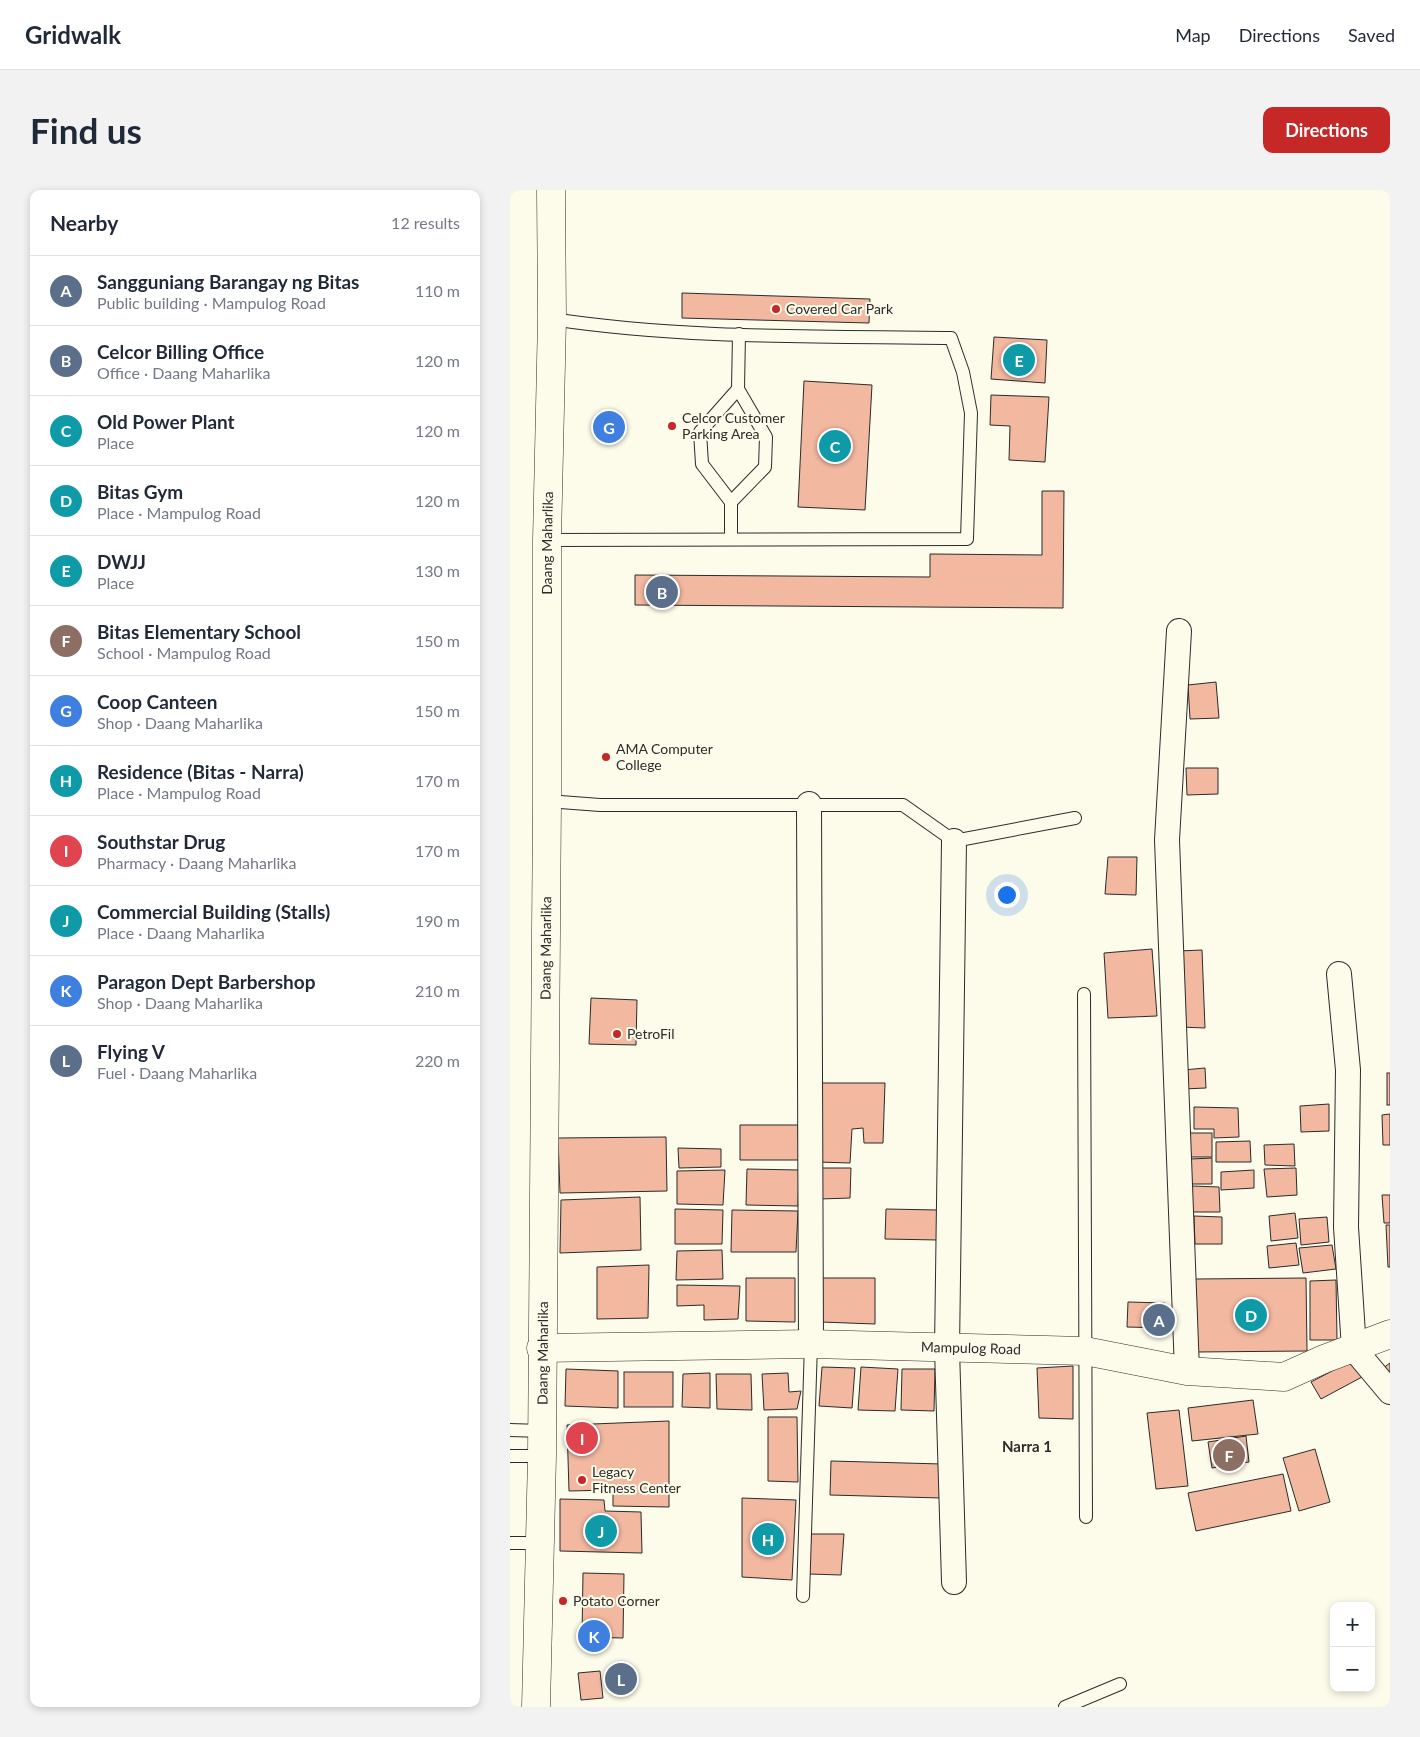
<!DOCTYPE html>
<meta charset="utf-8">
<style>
:root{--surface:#fff;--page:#f2f2f3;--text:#1f2937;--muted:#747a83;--line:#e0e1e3;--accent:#c62828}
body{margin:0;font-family:Lato,sans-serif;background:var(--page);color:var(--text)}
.controls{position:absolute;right:15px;bottom:15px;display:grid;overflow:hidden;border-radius:10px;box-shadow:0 2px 8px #0003}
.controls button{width:45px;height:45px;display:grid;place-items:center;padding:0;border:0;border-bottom:1px solid var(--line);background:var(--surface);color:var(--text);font:25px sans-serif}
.you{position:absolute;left:496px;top:704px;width:18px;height:18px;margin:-12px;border:4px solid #fff;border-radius:50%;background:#1a73e8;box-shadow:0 0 0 8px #1a73e833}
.badge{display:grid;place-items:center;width:32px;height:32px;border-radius:50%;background:var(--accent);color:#fff;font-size:16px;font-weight:700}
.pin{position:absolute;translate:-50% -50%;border:2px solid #fff;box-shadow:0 1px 5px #0006}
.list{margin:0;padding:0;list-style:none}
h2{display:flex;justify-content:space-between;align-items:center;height:65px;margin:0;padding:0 20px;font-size:21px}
h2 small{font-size:16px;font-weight:400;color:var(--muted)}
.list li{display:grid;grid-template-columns:32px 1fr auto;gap:15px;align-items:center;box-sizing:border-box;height:70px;padding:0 20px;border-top:1px solid var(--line)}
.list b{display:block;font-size:19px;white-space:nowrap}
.list p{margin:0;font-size:16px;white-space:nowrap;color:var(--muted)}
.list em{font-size:16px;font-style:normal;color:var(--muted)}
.map{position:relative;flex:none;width:880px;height:1517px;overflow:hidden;border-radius:10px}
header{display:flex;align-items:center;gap:30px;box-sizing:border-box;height:70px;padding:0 25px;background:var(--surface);border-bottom:1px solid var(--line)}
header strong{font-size:24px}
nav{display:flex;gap:28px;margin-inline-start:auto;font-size:18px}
.intro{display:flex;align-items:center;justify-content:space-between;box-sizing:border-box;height:120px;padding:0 30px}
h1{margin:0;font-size:35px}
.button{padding:12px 22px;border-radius:10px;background:var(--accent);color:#fff;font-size:18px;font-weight:700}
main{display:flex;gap:30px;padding:0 30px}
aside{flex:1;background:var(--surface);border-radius:10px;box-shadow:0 2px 8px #0003}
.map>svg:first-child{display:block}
.building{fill:#f2b8a0;stroke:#2b2b2b}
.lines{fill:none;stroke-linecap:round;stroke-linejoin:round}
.service-casing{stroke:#2b2b2b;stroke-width:14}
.minor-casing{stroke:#2b2b2b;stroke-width:26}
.tertiary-casing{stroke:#2b2b2b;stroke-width:29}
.trunk-casing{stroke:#2b2b2b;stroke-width:29}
.service{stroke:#fdfbea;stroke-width:12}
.minor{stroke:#fdfbea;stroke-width:24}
.tertiary{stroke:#fdfbea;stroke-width:28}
.trunk{stroke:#fdfbea;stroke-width:28}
.poi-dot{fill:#c62828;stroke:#fdfbea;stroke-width:2}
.labels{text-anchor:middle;stroke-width:4;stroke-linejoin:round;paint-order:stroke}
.poi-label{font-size:14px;fill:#2b2b2b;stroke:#fdfbea;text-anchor:start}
.street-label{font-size:14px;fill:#2b2b2b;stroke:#fdfbea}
.neighbourhood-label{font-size:15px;font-weight:bold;fill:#2b2b2b;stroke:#fdfbea}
</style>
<header>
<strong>Gridwalk</strong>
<nav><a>Map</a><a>Directions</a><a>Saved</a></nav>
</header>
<div class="intro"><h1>Find us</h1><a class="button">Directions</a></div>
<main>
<aside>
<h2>Nearby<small>12 results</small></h2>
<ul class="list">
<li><span class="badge" style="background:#5c6f8a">A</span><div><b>Sangguniang Barangay ng Bitas</b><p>Public building · Mampulog Road</p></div><em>110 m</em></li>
<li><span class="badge" style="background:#5c6f8a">B</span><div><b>Celcor Billing Office</b><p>Office · Daang Maharlika</p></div><em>120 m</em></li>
<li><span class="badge" style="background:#0f9aa8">C</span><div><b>Old Power Plant</b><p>Place</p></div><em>120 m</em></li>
<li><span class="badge" style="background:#0f9aa8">D</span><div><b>Bitas Gym</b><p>Place · Mampulog Road</p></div><em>120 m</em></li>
<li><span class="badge" style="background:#0f9aa8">E</span><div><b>DWJJ</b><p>Place</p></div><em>130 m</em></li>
<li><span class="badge" style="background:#8d6e63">F</span><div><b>Bitas Elementary School</b><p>School · Mampulog Road</p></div><em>150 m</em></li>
<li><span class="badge" style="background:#3f7fe0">G</span><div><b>Coop Canteen</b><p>Shop · Daang Maharlika</p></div><em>150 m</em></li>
<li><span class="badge" style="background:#0f9aa8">H</span><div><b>Residence (Bitas - Narra)</b><p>Place · Mampulog Road</p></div><em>170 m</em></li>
<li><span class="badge" style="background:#e0444e">I</span><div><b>Southstar Drug</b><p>Pharmacy · Daang Maharlika</p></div><em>170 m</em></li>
<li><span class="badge" style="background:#0f9aa8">J</span><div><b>Commercial Building (Stalls)</b><p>Place · Daang Maharlika</p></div><em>190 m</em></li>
<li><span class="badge" style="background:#3f7fe0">K</span><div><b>Paragon Dept Barbershop</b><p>Shop · Daang Maharlika</p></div><em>210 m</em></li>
<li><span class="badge" style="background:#5c6f8a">L</span><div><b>Flying V</b><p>Fuel · Daang Maharlika</p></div><em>220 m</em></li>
</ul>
</aside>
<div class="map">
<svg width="880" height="1517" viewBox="0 0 880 1517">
<rect width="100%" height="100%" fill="#fdfbea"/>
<g class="building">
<path d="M172,103L360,109L359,133L172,128Z"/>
<path d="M484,147L537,150L535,193L481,189Z"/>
<path d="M294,191L362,195L355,320L288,317Z"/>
<path d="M481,205L539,207L535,272L499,270L500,236L480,235Z"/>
<path d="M532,301H554L553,418L125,415V385L420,387V364L532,365Z"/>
<path d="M706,492L709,528L680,529L678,495Z"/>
<path d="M676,578H708V604L677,605Z"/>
<path d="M598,667H627L626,705L595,704Z"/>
<path d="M642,759L647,826L598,828L594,763Z"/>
<path d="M692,760L695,838L670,837L668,761Z"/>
<path d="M81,808L127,810L126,855L79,854Z"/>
<path d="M695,878L696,898L673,899V880Z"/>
<rect x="877" y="883" width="3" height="32"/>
<path d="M310,893H375L373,953H354L353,938L342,939L340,973L308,972Z"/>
<path d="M819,914V941L791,942L790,916Z"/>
<path d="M684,917L728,918L729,947L704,948V939H684Z"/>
<path d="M880,924V955H873L872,925Z"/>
<path d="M230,935H288L289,970H230Z"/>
<rect x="680" y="943" width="22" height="24"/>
<path d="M156,947L157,1001L50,1003L48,948Z"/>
<path d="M740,951L741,972H706V952Z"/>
<path d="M784,954L785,976L755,975L754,955Z"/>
<path d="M168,958L211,959V977L169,978Z"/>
<path d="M702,968V994H681V969Z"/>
<path d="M310,978H341L340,1008L310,1009Z"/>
<path d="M786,978L787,1005L757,1007L754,979Z"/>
<path d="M237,979L289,980L288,1016L236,1015Z"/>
<path d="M215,980L213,1015L167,1014V981Z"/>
<path d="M744,980V998L711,1000V982Z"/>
<path d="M682,996L709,997L710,1022H682Z"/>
<path d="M872,1005H880V1033H874Z"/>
<path d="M130,1007L131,1060L50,1063L51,1010Z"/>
<path d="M165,1019L213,1020L212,1054H165Z"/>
<path d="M376,1019L428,1020V1050L375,1049Z"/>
<path d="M222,1020L288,1021L286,1062H221Z"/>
<path d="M785,1023L788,1048L761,1051L759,1026Z"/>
<path d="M684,1026L712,1027V1054H685Z"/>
<path d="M817,1027L819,1052L791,1055L789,1029Z"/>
<path d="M876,1035H880V1077H878Z"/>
<path d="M786,1053L789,1075L759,1078L757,1056Z"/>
<path d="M822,1055L826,1079L793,1083L789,1058Z"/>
<path d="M212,1060L213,1089L166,1090L167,1061Z"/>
<path d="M139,1075L138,1128L87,1129V1077Z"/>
<path d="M236,1088H285V1132L236,1131Z"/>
<path d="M312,1088H365V1134L311,1132Z"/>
<path d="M796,1088L797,1161L686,1162L685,1089Z"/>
<path d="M826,1090L827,1150H800V1091Z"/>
<path d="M167,1095L230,1096L228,1129L194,1130V1115L167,1116Z"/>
<path d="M618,1112L655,1113V1138L617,1137Z"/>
<path d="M841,1171L852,1187L811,1209L801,1192Z"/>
<path d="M880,1173V1195L869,1181Z"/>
<path d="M563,1176V1229L529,1228L527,1178Z"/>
<path d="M312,1177L345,1178L342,1218L309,1216Z"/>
<path d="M351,1177L388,1179L385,1221L348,1220Z"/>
<path d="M56,1179L108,1181V1218L55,1216Z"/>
<path d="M392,1179H425L424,1221L391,1220Z"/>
<rect x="114" y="1182" width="49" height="35"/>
<path d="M200,1183V1218L172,1217L173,1184Z"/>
<path d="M278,1183L279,1202L291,1201L287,1219L254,1220L252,1184Z"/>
<path d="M206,1184H241L242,1220L207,1219Z"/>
<path d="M743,1210L748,1244L682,1251L678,1218Z"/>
<path d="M669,1220L678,1296L646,1299L637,1223Z"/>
<path d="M258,1227H287L288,1292L258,1291Z"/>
<path d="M159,1231V1317L103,1316V1300L59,1301L57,1235Z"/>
<path d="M736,1246L739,1272L702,1278L698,1252Z"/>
<path d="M805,1259L820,1312L789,1321L773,1268Z"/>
<path d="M321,1271L432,1274L431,1308L320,1305Z"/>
<path d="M773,1284L781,1321L686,1341L678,1303Z"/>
<path d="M232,1308L286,1310L282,1390L232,1387Z"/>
<path d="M50,1309L94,1310L95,1321L131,1322L132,1363L50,1361Z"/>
<path d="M301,1344H334L331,1385L299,1384Z"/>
<path d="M73,1383L114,1384L113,1448L72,1447Z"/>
<path d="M90,1481L93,1508L71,1510L68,1483Z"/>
</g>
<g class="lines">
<g class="service-casing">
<g id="service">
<path d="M221,312L255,277L256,247L228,199L229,144"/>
<path d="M221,348V312L192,274L190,242L228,199"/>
<path d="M37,350L457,349L461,223L453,182L441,148C308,146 173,149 42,129"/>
<path d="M37,611L90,615H393L444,651L565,628"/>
<path d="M574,804L576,1327"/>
<path d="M0,1240L32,1241"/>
<path d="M0,1266H32"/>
<path d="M0,1353H29"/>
<path d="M293,1406L301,1154"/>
<path d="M555,1517L610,1494"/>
</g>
</g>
<g class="minor-casing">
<g id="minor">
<path d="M669,441L657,650L677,1181"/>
<path d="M299,614L301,1154"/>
<path d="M444,651L437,1159L444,1392"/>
<path d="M829,784L838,880L836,1037L844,1159L880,1202"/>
</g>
</g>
<g class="tertiary-casing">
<g id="tertiary">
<path id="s1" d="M31,1158L301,1154L575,1161L677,1181L774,1187L814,1169L880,1144"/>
</g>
</g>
<g class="trunk-casing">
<g id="trunk">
<path id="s2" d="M26,1517L32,1266L37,611V350L42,129L41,0"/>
</g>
</g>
<use href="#service" class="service"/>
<use href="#minor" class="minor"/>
<use href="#tertiary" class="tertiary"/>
<use href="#trunk" class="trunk"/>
</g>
<g class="poi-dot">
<circle cx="266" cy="119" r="5"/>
<circle cx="162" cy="236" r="5"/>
<circle cx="96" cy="567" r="5"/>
<circle cx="107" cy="844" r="5"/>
<circle cx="72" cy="1290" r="5"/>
<circle cx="53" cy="1411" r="5"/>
</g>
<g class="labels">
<g class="poi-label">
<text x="276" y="124">Covered Car Park</text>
<text x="172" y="233">Celcor Customer<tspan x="172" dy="16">Parking Area</tspan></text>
<text x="106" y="564">AMA Computer<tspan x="106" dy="16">College</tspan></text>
<text x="117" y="849">PetroFil</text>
<text x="82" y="1287">Legacy<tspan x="82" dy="16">Fitness Center</tspan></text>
<text x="63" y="1416">Potato Corner</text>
</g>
<g class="street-label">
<text dy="5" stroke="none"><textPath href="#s2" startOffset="1164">Daang Maharlika</textPath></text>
<text dy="5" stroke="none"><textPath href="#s2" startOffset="759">Daang Maharlika</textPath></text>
<text dy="5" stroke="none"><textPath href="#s1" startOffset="430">Mampulog Road</textPath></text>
<text dy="5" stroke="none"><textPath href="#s2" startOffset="354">Daang Maharlika</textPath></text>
</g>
<g class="neighbourhood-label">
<text x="517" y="1262">Narra 1</text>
</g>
</g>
</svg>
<div class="controls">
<button>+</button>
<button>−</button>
</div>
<div class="you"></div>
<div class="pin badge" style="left:649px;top:1130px;background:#5c6f8a">A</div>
<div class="pin badge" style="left:152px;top:402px;background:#5c6f8a">B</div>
<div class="pin badge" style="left:325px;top:256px;background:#0f9aa8">C</div>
<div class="pin badge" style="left:741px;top:1125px;background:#0f9aa8">D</div>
<div class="pin badge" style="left:509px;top:170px;background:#0f9aa8">E</div>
<div class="pin badge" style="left:719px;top:1265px;background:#8d6e63">F</div>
<div class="pin badge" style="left:99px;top:237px;background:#3f7fe0">G</div>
<div class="pin badge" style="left:258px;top:1349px;background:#0f9aa8">H</div>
<div class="pin badge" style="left:72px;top:1248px;background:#e0444e">I</div>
<div class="pin badge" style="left:91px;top:1341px;background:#0f9aa8">J</div>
<div class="pin badge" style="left:84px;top:1446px;background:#3f7fe0">K</div>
<div class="pin badge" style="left:111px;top:1489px;background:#5c6f8a">L</div>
</div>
</main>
